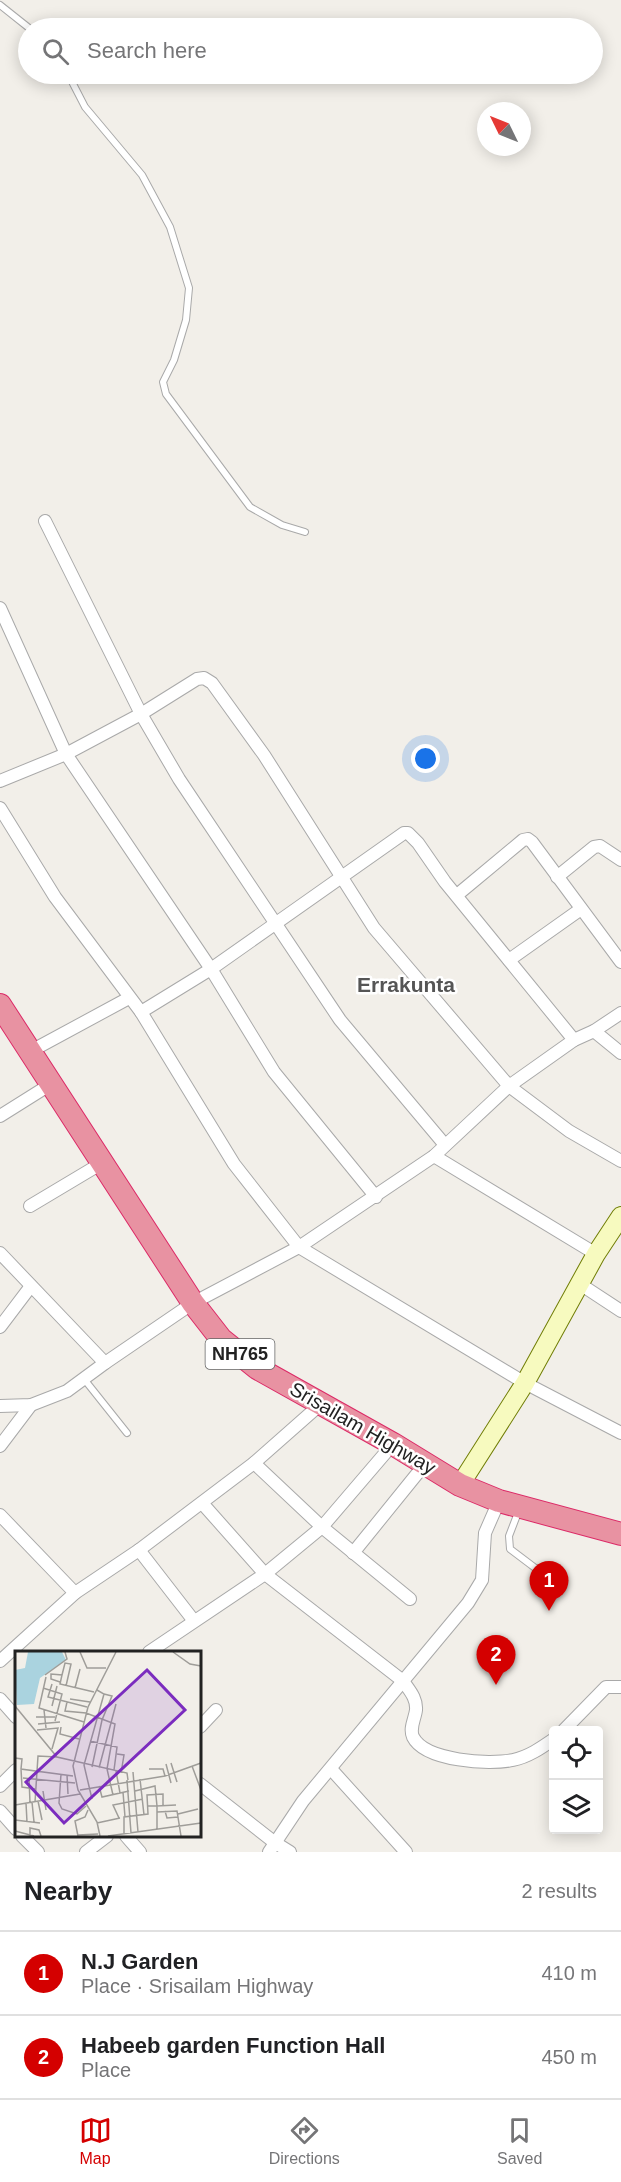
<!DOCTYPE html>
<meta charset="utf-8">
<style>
:root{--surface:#fff;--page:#f2f2f2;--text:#202124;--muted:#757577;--line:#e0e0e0;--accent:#d40000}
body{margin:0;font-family:Arial,sans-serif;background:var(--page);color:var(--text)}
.controls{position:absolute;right:18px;bottom:18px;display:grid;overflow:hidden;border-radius:6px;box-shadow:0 3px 15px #0003}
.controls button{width:54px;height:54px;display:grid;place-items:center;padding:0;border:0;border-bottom:2px solid var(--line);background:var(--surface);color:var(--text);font:30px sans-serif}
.compass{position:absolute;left:477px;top:102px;width:54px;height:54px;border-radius:50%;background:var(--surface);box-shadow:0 3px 15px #0003;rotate:313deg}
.you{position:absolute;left:426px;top:759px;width:21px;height:21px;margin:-15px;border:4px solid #fff;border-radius:50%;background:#1a73e8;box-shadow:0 0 0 9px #1a73e833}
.badge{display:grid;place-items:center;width:39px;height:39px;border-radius:50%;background:var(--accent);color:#fff;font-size:20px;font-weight:700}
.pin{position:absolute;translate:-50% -50px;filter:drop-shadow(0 2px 3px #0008)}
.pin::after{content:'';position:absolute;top:32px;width:21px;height:18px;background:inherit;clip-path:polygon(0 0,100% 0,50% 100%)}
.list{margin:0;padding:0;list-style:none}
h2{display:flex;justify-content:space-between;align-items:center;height:78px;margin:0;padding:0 24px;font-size:26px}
h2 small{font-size:20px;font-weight:400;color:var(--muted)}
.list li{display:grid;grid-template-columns:39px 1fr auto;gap:18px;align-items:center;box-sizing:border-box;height:84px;padding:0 24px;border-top:2px solid var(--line)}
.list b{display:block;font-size:22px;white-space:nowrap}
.list p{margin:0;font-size:20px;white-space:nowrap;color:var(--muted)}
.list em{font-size:20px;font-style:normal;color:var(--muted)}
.icon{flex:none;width:33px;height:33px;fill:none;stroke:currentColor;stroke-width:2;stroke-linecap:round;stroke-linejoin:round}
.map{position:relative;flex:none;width:621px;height:1852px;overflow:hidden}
.search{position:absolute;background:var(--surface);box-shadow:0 3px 15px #0003;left:18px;right:18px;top:18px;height:66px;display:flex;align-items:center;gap:15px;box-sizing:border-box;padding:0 21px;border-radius:33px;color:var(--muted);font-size:22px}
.sheet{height:246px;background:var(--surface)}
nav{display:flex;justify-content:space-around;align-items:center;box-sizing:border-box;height:84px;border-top:2px solid var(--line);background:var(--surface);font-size:16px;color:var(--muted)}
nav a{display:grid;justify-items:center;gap:3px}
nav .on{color:var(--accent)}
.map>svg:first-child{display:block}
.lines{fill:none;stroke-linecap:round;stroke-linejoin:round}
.lane-casing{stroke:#a9a9a9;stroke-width:8}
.street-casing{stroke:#a9a9a9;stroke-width:14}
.secondary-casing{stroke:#707d05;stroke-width:20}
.highway-casing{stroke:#dc2a67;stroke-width:24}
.lane{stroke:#fff;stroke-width:6}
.street{stroke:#fff;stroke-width:12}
.secondary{stroke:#f7fabf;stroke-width:18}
.highway{stroke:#e892a2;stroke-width:22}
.labels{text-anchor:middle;stroke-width:5;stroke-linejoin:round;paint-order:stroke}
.shield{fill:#fff;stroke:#646464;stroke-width:1.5}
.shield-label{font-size:18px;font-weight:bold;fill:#222}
.street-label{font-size:20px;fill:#222;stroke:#fff}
.neighbourhood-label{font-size:21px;font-weight:bold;fill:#555;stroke:#fff}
.inset-road{fill:none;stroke:#9f9d99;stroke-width:1.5}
.view{fill:#7b2cbf;fill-opacity:0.15;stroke:#7b2cbf;stroke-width:3}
.inset-edge{fill:none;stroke:#222;stroke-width:3}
</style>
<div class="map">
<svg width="621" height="1852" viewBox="0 0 621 1852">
<rect width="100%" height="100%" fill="#f2efe9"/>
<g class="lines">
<g class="lane-casing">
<g id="lane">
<path d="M0,5L29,28"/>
<path d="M68,74L85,107L142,175L170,227L189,288L186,320L174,360L163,382L166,394L250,507L282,525L305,532"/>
<path d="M84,1379L127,1433"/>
<path d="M519,1510L509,1536L510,1549L559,1586"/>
</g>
</g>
<g class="street-casing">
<g id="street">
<path d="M45,521L141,714L179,779L340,1020L445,1145"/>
<path d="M0,608L66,754L211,969L274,1072L376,1197"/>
<path d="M0,781L66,754L141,714L197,679L204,678L212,683L264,755L374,928L509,1086L569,1131L621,1161"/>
<path d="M0,808L55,897L141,1012L234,1164L299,1247L525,1383L621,1433"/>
<path d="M557,877L594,847L600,846L621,860"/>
<path d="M457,895L523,840L528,839L532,842L621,962"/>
<path d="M509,960L581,909"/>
<path d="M141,1012L211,969L404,833H408L418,843L445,882L574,1040"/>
<path d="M594,1031L621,1053"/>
<path d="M31,1051L129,998"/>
<path d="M0,1116L51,1084"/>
<path d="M434,1156L596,1254"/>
<path d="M30,1206L102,1163"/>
<path d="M0,1253L105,1363"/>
<path d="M580,1284L621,1311"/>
<path d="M0,1327L31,1286"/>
<path d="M0,1406L31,1405L67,1391L105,1363L193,1303L299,1247L434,1156L509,1086L574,1040L594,1031L621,1013"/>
<path d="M0,1446L31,1405"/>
<path d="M254,1463L322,1527L410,1599"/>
<path d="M202,1503L265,1574L403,1681C409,1690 417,1698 416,1710C415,1719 409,1728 413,1737C425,1761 489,1765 513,1760C528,1757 541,1748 554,1739"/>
<path d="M0,1515L75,1593"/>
<path d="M139,1550L194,1621"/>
<path d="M353,1553L425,1464"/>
<path d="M149,1652L265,1574L322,1527L393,1444"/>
<path d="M0,1661L75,1593L139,1550L254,1463L322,1403"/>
<path d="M0,1699L16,1717"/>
<path d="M200,1727L216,1710"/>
<path d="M564,1730L606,1687H621"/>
<path d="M331,1769L406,1852"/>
<path d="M200,1784L274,1842L290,1852"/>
<path d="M0,1786L16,1770"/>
<path d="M0,1811L16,1829"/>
<path d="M22,1836L38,1852"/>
<path d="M126,1836L140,1852"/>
<path d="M86,1852L107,1836"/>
<path d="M269,1852L303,1801L468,1603L482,1580L485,1533L499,1501"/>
</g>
</g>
<g class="secondary-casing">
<path id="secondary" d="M460,1485L525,1383L596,1254L621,1216"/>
</g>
<g class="highway-casing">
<path id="highway" d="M0,1005L193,1303L221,1339L257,1368L393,1444L460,1485L499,1501L621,1534"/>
</g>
<use href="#lane" class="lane"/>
<use href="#street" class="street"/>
<use href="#secondary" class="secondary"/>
<use href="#highway" class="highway"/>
</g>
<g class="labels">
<rect class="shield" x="205.5" y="1339" width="69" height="30" rx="4.5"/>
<g class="shield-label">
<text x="240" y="1360">NH765</text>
</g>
<g class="street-label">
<text transform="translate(363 1428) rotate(30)" y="7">Srisailam Highway</text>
</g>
<g class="neighbourhood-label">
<text x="406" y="992">Errakunta</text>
</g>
</g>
<g transform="translate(15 1651)">
<rect width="186" height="186" fill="#f2efe9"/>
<path d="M13,1H47L51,9L25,27L19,53L2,54L0,19L10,17Z" fill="#aad3df"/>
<path class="inset-road" d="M65,1L72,17H91M158,1L175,13L186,15M30,24L52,8L50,1M47,24L50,12L56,13L51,35M31,26L24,57L69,71M45,31L36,28V23L47,24L45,33L79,41M37,33L33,46L72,56M28,37L47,43L40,70M60,37L65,18M55,48L75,51M52,51L50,60L71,62L100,73L92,118L98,144M0,55L42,106L112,122L113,129M37,55L42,35M29,59L31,77M21,66H40M23,73L45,71M46,76L45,83L64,88M22,79L43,77L37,98M75,90L102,96L99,119M102,103L109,104L106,122M0,107L7,108L6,118L58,125M156,112L162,131M151,113L156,132M177,115L186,139M77,116L87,69L97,45L89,43M84,117L101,53M6,118L7,136L20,138M134,118H148L150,125M101,120L105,142M118,121L123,181M46,123L44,152L47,158L62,163L71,155M52,124L53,143M8,127L60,132M14,127L15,152M125,128L129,164M112,129L116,182M84,135L87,146L114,140M65,139L150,125L186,112M28,140L31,159M120,140L140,135L142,155L161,154M108,141L110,166M77,148L69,114L89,43L82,39M23,150L27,169M17,151L19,171M20,151L23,105L42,106M11,152L12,171M0,154L65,143M133,155H142V179M150,160L152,167L163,166M142,161L162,160L166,185M163,163L183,158M104,167L98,154L128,148M0,169L25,172M82,172L105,167M0,180L19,185M109,183V166L133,163L132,144L148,143V155M63,184L83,183M15,185V177L24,179L26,185M63,185L60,170L70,166L73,159M85,185L82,171L63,139L58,115L73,56L101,1M93,185L186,172"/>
<path class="view" d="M132,19L170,59L49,172L11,131Z"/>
<rect width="186" height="186" class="inset-edge"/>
</g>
</svg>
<div class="controls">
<button><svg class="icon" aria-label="locate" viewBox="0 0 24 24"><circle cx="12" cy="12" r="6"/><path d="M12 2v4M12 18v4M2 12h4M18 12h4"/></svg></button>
<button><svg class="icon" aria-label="layers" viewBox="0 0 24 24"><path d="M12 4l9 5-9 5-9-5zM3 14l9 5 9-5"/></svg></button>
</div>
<svg class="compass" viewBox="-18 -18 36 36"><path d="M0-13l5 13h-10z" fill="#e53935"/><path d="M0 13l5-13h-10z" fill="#757577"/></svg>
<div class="you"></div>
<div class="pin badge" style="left:549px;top:1611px">1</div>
<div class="pin badge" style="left:496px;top:1685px">2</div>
<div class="search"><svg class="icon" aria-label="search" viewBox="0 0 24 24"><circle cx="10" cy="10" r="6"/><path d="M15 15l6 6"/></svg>Search here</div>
</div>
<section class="sheet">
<h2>Nearby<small>2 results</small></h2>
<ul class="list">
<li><span class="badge">1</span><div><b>N.J Garden</b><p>Place · Srisailam Highway</p></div><em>410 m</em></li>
<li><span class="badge">2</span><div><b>Habeeb garden Function Hall</b><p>Place</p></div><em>450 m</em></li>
</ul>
</section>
<nav>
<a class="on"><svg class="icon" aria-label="map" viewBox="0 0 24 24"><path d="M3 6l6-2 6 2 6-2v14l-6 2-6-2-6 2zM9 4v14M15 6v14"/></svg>Map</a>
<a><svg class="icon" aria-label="directions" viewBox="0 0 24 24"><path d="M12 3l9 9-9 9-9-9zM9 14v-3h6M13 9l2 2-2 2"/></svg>Directions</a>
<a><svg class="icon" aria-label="saved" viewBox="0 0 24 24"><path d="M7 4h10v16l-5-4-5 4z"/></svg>Saved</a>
</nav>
